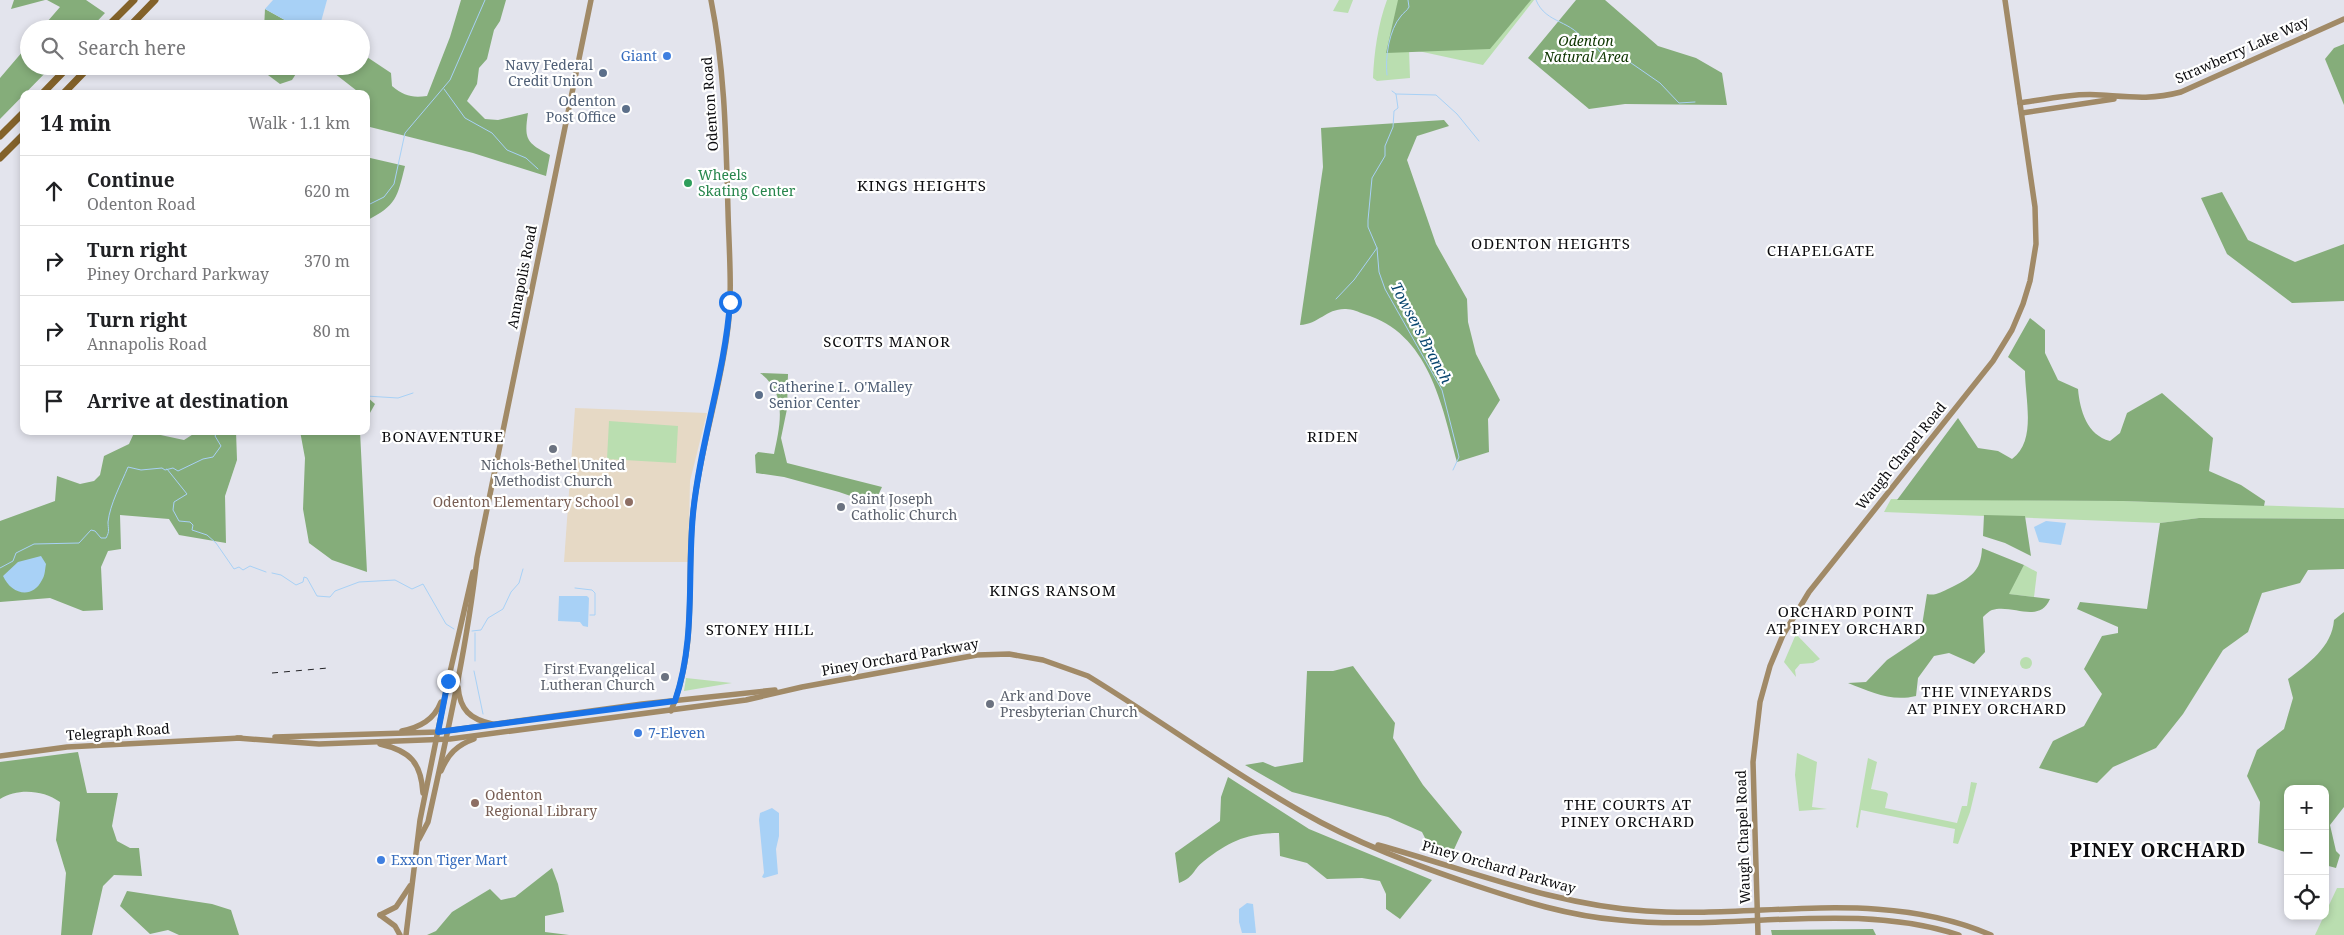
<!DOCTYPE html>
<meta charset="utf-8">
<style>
:root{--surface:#fff;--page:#f2f2f2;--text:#202124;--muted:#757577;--line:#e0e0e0}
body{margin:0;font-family:"Noto Serif",serif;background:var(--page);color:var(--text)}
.controls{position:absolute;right:15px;bottom:15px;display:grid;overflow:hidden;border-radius:10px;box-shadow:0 2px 8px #0003}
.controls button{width:45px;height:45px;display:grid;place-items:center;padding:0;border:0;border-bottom:1px solid var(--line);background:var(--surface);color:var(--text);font:25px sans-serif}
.stop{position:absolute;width:15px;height:15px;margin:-11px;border:4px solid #1a73e8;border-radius:50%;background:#fff}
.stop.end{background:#1a73e8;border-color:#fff;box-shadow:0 1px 5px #0008}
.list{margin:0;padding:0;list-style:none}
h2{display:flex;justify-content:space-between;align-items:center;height:65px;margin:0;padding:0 20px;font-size:21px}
h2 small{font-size:16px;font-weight:400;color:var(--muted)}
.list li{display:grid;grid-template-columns:32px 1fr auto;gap:15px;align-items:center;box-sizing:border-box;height:70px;padding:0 20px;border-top:1px solid var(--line)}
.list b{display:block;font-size:19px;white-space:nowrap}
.list p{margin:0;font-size:16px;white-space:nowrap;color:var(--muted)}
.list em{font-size:16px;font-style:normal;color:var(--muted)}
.icon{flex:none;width:28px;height:28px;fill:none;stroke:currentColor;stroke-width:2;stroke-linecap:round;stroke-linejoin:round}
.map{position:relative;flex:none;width:2344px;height:935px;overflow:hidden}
.search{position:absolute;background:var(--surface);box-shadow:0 2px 8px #0003;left:20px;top:20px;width:350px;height:55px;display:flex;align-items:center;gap:12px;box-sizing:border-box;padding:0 18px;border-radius:28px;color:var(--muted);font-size:19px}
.panel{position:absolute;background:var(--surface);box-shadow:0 2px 8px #0003;left:20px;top:90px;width:350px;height:345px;border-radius:10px}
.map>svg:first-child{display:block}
.education{fill:#e6d9c5}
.green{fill:#badeb0}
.forest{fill:#85ad7a}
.water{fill:#a8d1f6}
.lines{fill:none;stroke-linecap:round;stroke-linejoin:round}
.stream{stroke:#a8d1f6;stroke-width:1}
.secondary{stroke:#a18a67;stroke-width:5.5}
.highway{stroke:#83622a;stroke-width:7}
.rail{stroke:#232327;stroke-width:1;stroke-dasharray:6 6;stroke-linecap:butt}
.route{stroke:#1a73e8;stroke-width:6}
.shop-dot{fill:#3f7fe0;stroke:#fff;stroke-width:2}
.service-dot{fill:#5c6f8a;stroke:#fff;stroke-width:2}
.leisure-dot{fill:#2e9e5b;stroke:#fff;stroke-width:2}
.worship-dot{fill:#6b7280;stroke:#fff;stroke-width:2}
.education-dot{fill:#8d6e63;stroke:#fff;stroke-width:2}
.labels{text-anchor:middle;stroke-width:4.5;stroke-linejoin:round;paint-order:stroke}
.park-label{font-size:14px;font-style:italic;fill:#0e3500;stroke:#fff}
.street-label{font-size:14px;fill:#0c0c0f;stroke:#fff}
.shop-label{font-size:14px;fill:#366cbe;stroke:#fff;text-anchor:start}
.service-label{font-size:14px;fill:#4e5e75;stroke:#fff;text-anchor:end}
.leisure-label{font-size:14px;fill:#27864d;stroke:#fff;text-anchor:start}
.worship-label{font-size:14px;fill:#5b616d;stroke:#fff;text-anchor:start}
.education-label{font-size:14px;fill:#785e54;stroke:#fff;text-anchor:end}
.neighbourhood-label{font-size:15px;letter-spacing:1px;fill:#0c0c0f;stroke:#fff}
.water-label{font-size:15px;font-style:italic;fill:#09466f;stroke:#fff}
.district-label{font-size:19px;font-weight:bold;letter-spacing:1px;fill:#0c0c0f;stroke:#fff}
</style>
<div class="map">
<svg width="2344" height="935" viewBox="0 0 2344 935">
<rect width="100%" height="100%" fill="#e3e4ed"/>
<path class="education" d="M575,408L707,413L690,481L688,562H564Z"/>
<g class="green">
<path d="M1339,0H1353L1348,13L1333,11Z"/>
<path d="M1387,0H1534L1483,65L1409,49L1410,78L1377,81L1373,78C1374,53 1378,24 1387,0Z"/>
<path d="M609,421L678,426L676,463L607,459Z"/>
<path d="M1891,499L2123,501L2344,508V519L2199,518L2160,523L1884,512Z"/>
<path d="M2024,565L2037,572L2034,597L2008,594Z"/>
<path d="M1796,634L1820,659L1813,663L1800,664L1795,670L1796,677L1784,662Z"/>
<circle cx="2026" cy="663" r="6"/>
<path d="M686,678L732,683L684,691Z"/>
<path d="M1797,753L1817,762L1812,807L1827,809L1799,811L1795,775Z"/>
<path d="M1868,758L1877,762L1871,789L1886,792L1888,794L1885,808L1957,823L1962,806H1967L1971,782L1977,783L1970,812L1958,844L1953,843L1955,829L1861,810L1858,828L1856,827Z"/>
<path d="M2337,888H2344V935H2315Z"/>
</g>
<g class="forest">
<path d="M14,0H45L11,9Z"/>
<path d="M47,0H86L105,13L90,29H41L60,7Z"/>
<path d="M461,0H506L500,21L494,30L487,59L479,68L477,84L467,101L485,119L498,120L528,113C524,139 526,143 550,155L546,176L473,153L366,126V104L369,100L366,94H361L325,66H361V53L391,73L392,86C404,96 412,98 427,96L450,37Z"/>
<path d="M1398,0H1531L1490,49L1386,53Z"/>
<path d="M1576,0H1605L1658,46L1696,58L1722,73L1727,105L1625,104L1589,109L1528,58Z"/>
<path d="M265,9L301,29H264Z"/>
<path d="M29,44V66H52L0,119V78Z"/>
<path d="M2344,44V105L2325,59L2334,48Z"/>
<path d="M264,66H301L292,80L280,84L264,72Z"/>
<path d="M1444,120L1449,126L1417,136L1407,160L1436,244L1467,299L1468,322L1476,354L1500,400L1488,419L1489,452L1457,462C1442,405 1429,333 1364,314C1359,312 1352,309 1346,309C1327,308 1319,324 1300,325L1323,167L1321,128Z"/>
<path d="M366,157L405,166C397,198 397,205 366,221Z"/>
<path d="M2222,192L2248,240L2295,262L2344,244V301L2292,303L2227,254L2201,198Z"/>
<path d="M2030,318L2045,330V353L2058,380L2078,389C2080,411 2087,435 2110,441L2120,433L2127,413L2162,393L2213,438L2209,471L2241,485L2265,501L2264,506L2123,501L1897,500L1958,418L1978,448L1998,451L2012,459C2037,441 2025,399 2025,371L2008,357Z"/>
<path d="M760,373L788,374L787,409L781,438L787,463L882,487L874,504L839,492L784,477L756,473L755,455L758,452L774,454C780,425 788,394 760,373Z"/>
<path d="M366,396L375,404L366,420Z"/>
<path d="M198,431H236L237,460L225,496L226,543L179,535L169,519L120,515L121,549L108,551L101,567L103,610L83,611L50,598L0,602V521L55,501L57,476L80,484L94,481L100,475L104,456L129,444L134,433L156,434L184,440Z"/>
<path d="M300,431H360L367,572L332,560L309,543L303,509L305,458Z"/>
<path d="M1984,515L2025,516L2031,556L2005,543L1983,536Z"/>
<path d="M2199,518L2344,519V569L2308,570L2300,583L2262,593L2248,632L2223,650L2183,714L2156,748L2113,767L2097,783L2039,768L2053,741L2084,726L2102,694L2084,669L2102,636L2118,633V627L2077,609L2080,602L2147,609L2160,523Z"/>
<path d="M1982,548L2024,565L2009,594L2050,599C2039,624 2013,604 1992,610C1989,611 1985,615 1983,617L1985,652L1974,664L1949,653L1934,656L1918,678L1916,696C1891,702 1871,692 1848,683L1866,682L1887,660L1920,638L1927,594C1936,596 1941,592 1950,588C1970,578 1981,572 1982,548Z"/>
<path d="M2344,612V807L2330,825L2336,851L2340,855L2336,868L2325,865V789H2288V853L2258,843L2260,802L2247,776L2257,750L2284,729L2293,698L2288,679C2308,664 2332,647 2334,620Z"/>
<path d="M1353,666L1395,723L1393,738L1423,785L1462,832L1450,858L1431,850L1422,832L1388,817L1292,792L1245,765L1263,762L1275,767L1303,762L1307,671H1333Z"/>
<path d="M78,752L87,793H118L112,826L117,841L130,848H139L142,876L114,875L103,886L92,935H61L66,873L56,840L60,802C43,790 18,788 0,799V762Z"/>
<path d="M1228,777L1309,829L1432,880L1400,919L1386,909V894L1380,881L1362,878L1327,879L1307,863L1280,856L1279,833C1248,833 1229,841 1204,861C1192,870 1196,876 1179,883L1175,853L1220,821L1221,797Z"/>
<path d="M552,868L558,884L564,912L545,916V932L569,935H427L436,931L452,912L490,889L501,900L515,897Z"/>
<path d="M127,891L212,904L231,910L239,935H179L168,930L150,934L120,906Z"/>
<path d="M1873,929L1876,935H1772L1771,930Z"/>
</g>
<g class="water">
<path d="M273,0H327L319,29H301L265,9Z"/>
<path d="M2046,521L2066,523L2061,545L2039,542L2034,527Z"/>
<path d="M41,556L46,564C45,569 45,576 42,580C32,600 11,594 3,576L18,562Z"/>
<path d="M559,596H587L589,598L588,627L583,626L580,622L558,621Z"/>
<path d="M772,808L779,813V836L776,849L778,874L764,878L762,877L764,873L759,820L760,813Z"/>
<path d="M1247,903L1253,904L1256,933H1242L1239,922V909Z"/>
</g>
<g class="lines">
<g class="stream">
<path d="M1536,0C1546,25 1573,19 1586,44L1595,46L1601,53H1615L1621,56L1660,83L1679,103L1695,102"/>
<path d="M1387,75C1385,57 1389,30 1401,16C1403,13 1407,11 1409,7L1408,0"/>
<path d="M444,89L465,118L492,133L507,150L526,158L538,169"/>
<path d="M1392,91L1396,94L1398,108L1394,111L1393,127L1385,146V156L1372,178L1368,220V227L1377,248L1379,272L1385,289L1442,390L1459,457L1453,470"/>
<path d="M1396,94L1436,95L1457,114L1479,141"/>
<path d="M366,206L384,197L394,184L405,133L450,80L485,0"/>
<path d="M1336,299L1354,280L1377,248"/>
<path d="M366,396L398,398L413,393"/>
<path d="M167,469L187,494L174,502L173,510L179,521L190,522L193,525L192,530L207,535L216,543L234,569L239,567L243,570L250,566L266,572"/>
<path d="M0,568L13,561L16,553L34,544L79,543L91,530L95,531L101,538H106C110,531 108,529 108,522C110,504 121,484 128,467L141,470L162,468L165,470L173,468L178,471L203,459L213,457L221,446L215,436L218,431"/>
<path d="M272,573L281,575L296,585L303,582L304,577L307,578L317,596L330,597L335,591L359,582L395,580L412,589L423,584L446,624L454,629"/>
<path d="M575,588L592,590L595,593V615H590"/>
<path d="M472,631L481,630L488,618L503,609L511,592L519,583L523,569"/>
<path d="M475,661V633"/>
<path d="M474,671L483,714"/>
</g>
<g class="secondary">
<path d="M2020,103C2046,99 2074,93 2101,95C2131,97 2151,100 2181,92L2344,19"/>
<path d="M2022,113L2114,99"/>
<path d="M458,687C460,710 470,719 492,724"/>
<path d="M671,711C698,647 686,581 693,513C699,453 719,395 727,335C733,294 729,252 728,211C726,140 725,70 711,0"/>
<path d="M402,731C420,727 434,720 441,702"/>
<path d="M275,737L438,732L642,704L775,690"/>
<path d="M237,738L319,744L450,739L746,700L802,687L977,655L1009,654L1043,660L1088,676C1160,720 1228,770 1302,812C1356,843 1415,865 1474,885C1522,901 1569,916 1619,920C1732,932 1850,900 1959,935"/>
<path d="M380,744C410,751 421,762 423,793"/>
<path d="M0,756L67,747L241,738"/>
<path d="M441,771C448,754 457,745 474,739"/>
<path d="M419,839L428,822C447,735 467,647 477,558L591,0"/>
<path d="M1378,845C1466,869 1553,905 1646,911C1761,919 1880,887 1991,935"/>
<path d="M380,915L396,907L410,886"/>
<path d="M380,915L395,926L400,935"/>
<path d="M406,935L420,820L448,681L473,572"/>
<path d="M1758,935L1753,762L1760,702L1770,666L1783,635L1809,592L1993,361L2012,330L2023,304L2030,281L2036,244L2035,207L2005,0"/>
</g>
<g class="highway">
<path d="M105,29L134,0"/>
<path d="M127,29L155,0"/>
<path d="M42,94L69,66"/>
<path d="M63,94L90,66"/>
<path d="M0,136L24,112"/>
<path d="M0,158L24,134"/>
</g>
<path class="rail" d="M272,673L328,668"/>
</g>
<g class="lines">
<path class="route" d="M448,681L438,732L675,701C696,639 687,577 693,514C700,442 725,373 730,302"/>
</g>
<g class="shop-dot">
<circle cx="667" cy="56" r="5"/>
<circle cx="638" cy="733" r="5"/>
<circle cx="381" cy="860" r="5"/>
</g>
<g class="service-dot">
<circle cx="603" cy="73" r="5"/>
<circle cx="626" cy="109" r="5"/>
<circle cx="759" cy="395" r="5"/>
</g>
<circle class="leisure-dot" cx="688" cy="183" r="5"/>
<g class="worship-dot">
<circle cx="553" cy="449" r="5"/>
<circle cx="841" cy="507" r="5"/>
<circle cx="665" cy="677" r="5"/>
<circle cx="990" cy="704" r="5"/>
</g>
<g class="education-dot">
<circle cx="629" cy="502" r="5"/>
<circle cx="475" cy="803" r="5"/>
</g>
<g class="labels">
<g class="park-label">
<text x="1586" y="46">Odenton<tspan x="1586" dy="16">Natural Area</tspan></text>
</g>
<g class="street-label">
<text transform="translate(2242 50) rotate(-24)" y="5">Strawberry Lake Way</text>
<text transform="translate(710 104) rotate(-94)" y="5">Odenton Road</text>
<text transform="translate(522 277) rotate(-79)" y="5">Annapolis Road</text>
<text transform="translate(1901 456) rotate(-51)" y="5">Waugh Chapel Road</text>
<text transform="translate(900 657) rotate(-10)" y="5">Piney Orchard Parkway</text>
<text transform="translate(118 732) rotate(-4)" y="5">Telegraph Road</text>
<text transform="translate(1743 837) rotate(-92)" y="5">Waugh Chapel Road</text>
<text transform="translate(1499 867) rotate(16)" y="5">Piney Orchard Parkway</text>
</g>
<g class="shop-label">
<text x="657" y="61" text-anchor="end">Giant</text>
<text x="648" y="738">7-Eleven</text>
<text x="391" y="865">Exxon Tiger Mart</text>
</g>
<g class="service-label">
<text x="593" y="70">Navy Federal<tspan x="593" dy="16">Credit Union</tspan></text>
<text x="616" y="106">Odenton<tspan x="616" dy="16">Post Office</tspan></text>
<text x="769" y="392" text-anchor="start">Catherine L. O'Malley<tspan x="769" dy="16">Senior Center</tspan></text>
</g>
<g class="leisure-label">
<text x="698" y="180">Wheels<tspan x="698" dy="16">Skating Center</tspan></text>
</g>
<g class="worship-label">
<text x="553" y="470" text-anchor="middle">Nichols-Bethel United<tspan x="553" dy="16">Methodist Church</tspan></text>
<text x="851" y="504">Saint Joseph<tspan x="851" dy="16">Catholic Church</tspan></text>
<text x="655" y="674" text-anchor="end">First Evangelical<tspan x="655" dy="16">Lutheran Church</tspan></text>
<text x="1000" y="701">Ark and Dove<tspan x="1000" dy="16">Presbyterian Church</tspan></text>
</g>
<g class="education-label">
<text x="619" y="507">Odenton Elementary School</text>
<text x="485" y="800" text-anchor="start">Odenton<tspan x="485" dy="16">Regional Library</tspan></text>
</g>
<g class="neighbourhood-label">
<text x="922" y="191">KINGS HEIGHTS</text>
<text x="1551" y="249">ODENTON HEIGHTS</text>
<text x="1821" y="256">CHAPELGATE</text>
<text x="887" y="347">SCOTTS MANOR</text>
<text x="443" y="442">BONAVENTURE</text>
<text x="1333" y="442">RIDEN</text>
<text x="1053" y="596">KINGS RANSOM</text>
<text x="1846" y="617">ORCHARD POINT<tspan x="1846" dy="17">AT PINEY ORCHARD</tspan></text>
<text x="760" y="635">STONEY HILL</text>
<text x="1987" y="697">THE VINEYARDS<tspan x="1987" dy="17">AT PINEY ORCHARD</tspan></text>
<text x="1628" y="810">THE COURTS AT<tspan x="1628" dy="17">PINEY ORCHARD</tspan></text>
</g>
<g class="water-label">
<text transform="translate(1421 333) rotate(62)" y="5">Towsers Branch</text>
</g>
<g class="district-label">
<text x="2158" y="857">PINEY ORCHARD</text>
</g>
</g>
</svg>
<div class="controls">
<button>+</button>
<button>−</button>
<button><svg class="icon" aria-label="locate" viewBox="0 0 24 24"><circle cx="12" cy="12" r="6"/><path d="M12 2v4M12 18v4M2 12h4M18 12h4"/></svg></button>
</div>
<div class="stop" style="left:730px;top:302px"></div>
<div class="stop end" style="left:448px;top:681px"></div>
<div class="search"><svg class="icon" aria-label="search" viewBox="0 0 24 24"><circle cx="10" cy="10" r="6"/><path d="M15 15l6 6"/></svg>Search here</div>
<section class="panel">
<h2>14 min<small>Walk · 1.1 km</small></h2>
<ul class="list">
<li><svg class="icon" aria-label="ahead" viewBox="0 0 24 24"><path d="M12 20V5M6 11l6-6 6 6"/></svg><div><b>Continue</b><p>Odenton Road</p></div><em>620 m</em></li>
<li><svg class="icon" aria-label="right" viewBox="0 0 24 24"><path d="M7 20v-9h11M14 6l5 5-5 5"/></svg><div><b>Turn right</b><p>Piney Orchard Parkway</p></div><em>370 m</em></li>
<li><svg class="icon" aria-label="right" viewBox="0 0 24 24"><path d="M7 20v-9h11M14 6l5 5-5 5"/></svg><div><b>Turn right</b><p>Annapolis Road</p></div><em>80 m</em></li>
<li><svg class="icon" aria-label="arrive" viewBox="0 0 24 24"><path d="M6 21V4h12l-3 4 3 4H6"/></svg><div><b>Arrive at destination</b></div></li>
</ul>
</section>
</div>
